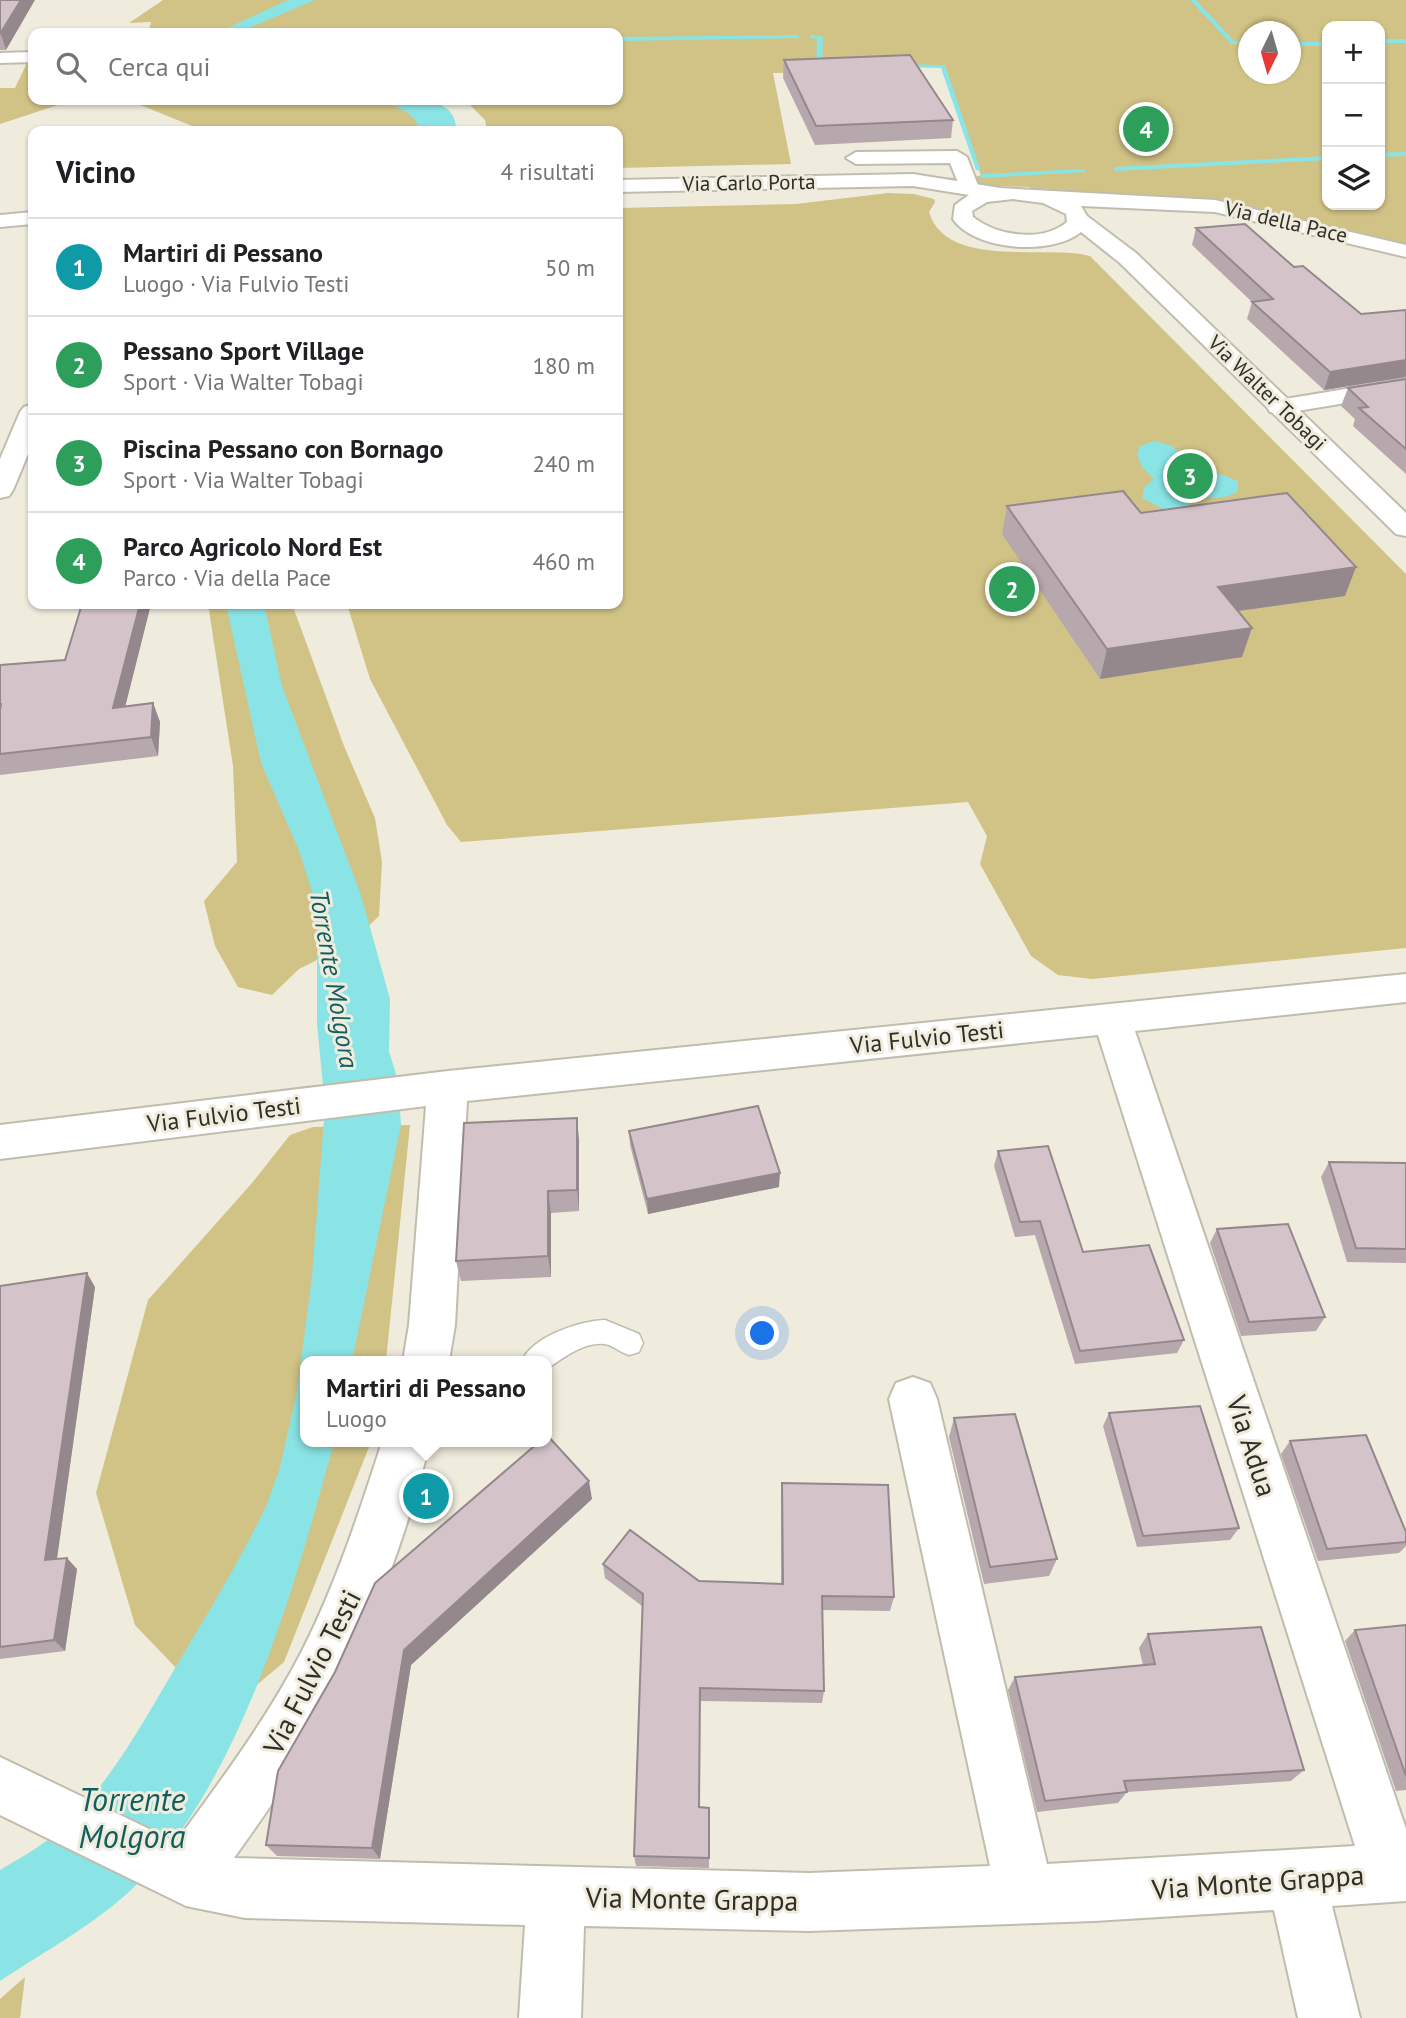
<!DOCTYPE html>
<html lang="it">
<meta charset="utf-8">
<style>
:root{--surface:#fff;--page:#f2f2f2;--text:#202124;--muted:#757577;--line:#e0e0e0;--accent:#8c7215}
body{margin:0;font-family:"PT Sans",sans-serif;background:var(--page);color:var(--text)}
.controls{position:absolute;right:21px;top:21px;display:grid;overflow:hidden;border-radius:14px;box-shadow:0 2px 5px #0004}
.controls button{width:63px;height:63px;display:grid;place-items:center;padding:0;border:0;border-bottom:2px solid var(--line);background:var(--surface);color:var(--text);font:35px sans-serif}
.compass{position:absolute;left:1238px;top:21px;width:63px;height:63px;border-radius:50%;background:var(--surface);box-shadow:0 2px 5px #0004;rotate:185deg}
.you{position:absolute;left:763px;top:1334px;width:24px;height:24px;margin:-18px;border:5px solid #fff;border-radius:50%;background:#1a73e8;box-shadow:0 0 0 10px #1a73e833}
.badge{display:grid;place-items:center;width:46px;height:46px;border-radius:50%;background:var(--accent);color:#fff;font-size:23px;font-weight:700}
.pin{position:absolute;translate:-50% -50%;border:4px solid #fff;box-shadow:0 2px 7px #0006}
.popup{position:absolute;left:300px;top:1356px;width:252px;height:91px;box-sizing:border-box;display:grid;place-content:center;border-radius:14px;background:var(--surface);filter:drop-shadow(0 2px 5px #0005);font-size:23px;white-space:nowrap;color:var(--muted)}
.popup b{font-size:26px;color:var(--text)}
.popup::after{content:'';position:absolute;left:50%;top:100%;margin-left:-14px;border:14px solid transparent;border-top-color:var(--surface)}
.list{margin:0;padding:0;list-style:none}
h2{display:flex;justify-content:space-between;align-items:center;height:91px;margin:0;padding:0 28px;font-size:30px}
h2 small{font-size:23px;font-weight:400;color:var(--muted)}
.list li{display:grid;grid-template-columns:46px 1fr auto;gap:21px;align-items:center;box-sizing:border-box;height:98px;padding:0 28px;border-top:2px solid var(--line)}
.list b{display:block;font-size:26px;white-space:nowrap}
.list p{margin:0;font-size:23px;white-space:nowrap;color:var(--muted)}
.list em{font-size:23px;font-style:normal;color:var(--muted)}
.icon{flex:none;width:38px;height:38px;fill:none;stroke:currentColor;stroke-width:2;stroke-linecap:round;stroke-linejoin:round}
.map{position:relative;flex:none;width:1406px;height:2018px;overflow:hidden}
.search{position:absolute;background:var(--surface);box-shadow:0 2px 5px #0004;left:28px;top:28px;width:595px;height:77px;display:flex;align-items:center;gap:18px;box-sizing:border-box;padding:0 24px;border-radius:14px;color:var(--muted);font-size:26px}
.panel{position:absolute;background:var(--surface);box-shadow:0 2px 5px #0004;left:28px;top:126px;width:595px;height:483px;border-radius:14px}
.map>svg:first-child{display:block}
.green{fill:#d1c385;fill-rule:evenodd}
.water{fill:#8ae4e5}
.lines{fill:none;stroke-linecap:round;stroke-linejoin:round}
.stream{fill:#8ae4e5;fill-rule:evenodd}
.service-casing{stroke:#c0bdaf;stroke-width:3}
.minor-casing{stroke:#c0bdaf;stroke-width:4}
.tertiary-casing{stroke:#c0bdaf;stroke-width:4}
.service{fill:#fff;fill-rule:evenodd}
.minor{fill:#fff;fill-rule:evenodd}
.tertiary{fill:#fff;fill-rule:evenodd}
.wall{fill:#b6a8ad}
.shaded-wall{fill:#94888d}
.building{fill:#d4c3c9;stroke:#94888d;stroke-width:2}
.labels{text-anchor:middle;stroke-width:6;stroke-linejoin:round;paint-order:stroke}
.far-street-label{font-size:21px;fill:#2f2e28;stroke:#efecdd}
.street-label{font-size:24px;fill:#2f2e28;stroke:#efecdd}
.water-label{font-size:26px;font-style:italic;fill:#105e5f;stroke:#efecdd}
.near-street-label{font-size:28px;fill:#2f2e28;stroke:#efecdd}
.near-water-label{font-size:32px;font-style:italic;fill:#105e5f;stroke:#efecdd}
</style>
<div class="map">
<svg width="1406" height="2018" viewBox="0 0 1406 2018">
<rect width="100%" height="100%" fill="#efecdd"/>
<g class="green">
<path d="M163,0H1406V248L1236,206L1188,198L1062,196L1028,187L974,185L946,178L981,176L943,66L819,65V72L773,73L791,164L618,168V131H487L485,120L465,100H618V33H148L151,22L129,23ZM1327,26H1380V205H1327ZM1248,32H1290V74H1248Z"/>
<path d="M33,60V100H124L64,103L0,124V88H15L28,61Z"/>
<path d="M128,100H424L437,103L457,131H195L197,128Z"/>
<path d="M888,193L914,194L934,199L935,202L929,212C946,270 1049,244 1090,256L1406,574V948L1092,979L1058,975L1031,956L980,864L987,836L968,802L461,842L447,825L370,679L347,604H618V208L796,204Z"/>
<path d="M208,604H292L344,746L375,818L382,862L379,916L351,943L299,969L272,995L238,987L215,946L204,901L237,862L233,766Z"/>
<path d="M410,1125L386,1361H305V1442H371L284,1662L221,1715L135,1625L96,1493L148,1300L252,1183L290,1135L313,1127Z"/>
<path d="M25,1977L20,2018H0V1999Z"/>
</g>
<g class="water">
<path d="M288,0H315L237,33H217Z"/>
<path d="M375,100C400,100 458,91 456,131H419C418,112 391,104 375,100Z"/>
<path d="M1154,441L1172,446L1189,462L1238,481V491C1221,503 1201,496 1182,491L1190,504L1186,510L1163,509L1142,498L1144,488L1154,479L1142,467L1137,455L1140,446Z"/>
<path d="M226,604H264L282,686L361,895L390,999L389,1051L398,1081L401,1125L352,1361H305V1442H334C296,1583 244,1771 142,1879C102,1921 48,1949 0,1981V1870C20,1858 40,1847 58,1832C110,1786 146,1717 181,1658C211,1608 242,1557 267,1504L279,1471L297,1392L312,1276L325,1107L317,1023V908L300,853L261,763Z"/>
</g>
<g class="lines">
<g class="stream">
<path d="M1190,0H1196L1234,41H1248V44H1231Z"/>
<path d="M798,35L800,38L618,41V37Z"/>
<path d="M811,35L823,37L822,65L827,66V68L816,67L817,39L809,38Z"/>
<rect x="1380" y="39" width="26" height="4"/>
<rect x="1290" y="42" width="37" height="4"/>
<path d="M903,64L945,65L981,171L976,170L941,68L901,67Z"/>
<path d="M1406,152V156L1380,157V153Z"/>
<path d="M1327,156V160L1116,171L1113,169L1116,167Z"/>
<path d="M1084,169L1086,172L982,178L979,176L982,174Z"/>
</g>
<g class="service-casing">
<path id="service" d="M605,1320L639,1334L643,1343L639,1352L629,1355C622,1353 616,1348 609,1345C587,1339 563,1358 547,1369V1361H522C533,1336 580,1321 605,1320Z"/>
</g>
<g class="minor-casing">
<g id="minor">
<path d="M33,52V62L0,63V53Z"/>
<path d="M957,151L967,157L979,188L976,192H962L950,163L856,164L846,158L856,152Z"/>
<path d="M1406,379V393L1279,414L1270,412L1267,407L1270,402L1279,400Z"/>
<path d="M33,404V442L13,490L9,496L0,498V459L20,412L24,407Z"/>
<path d="M1406,974V1002L1135,1031L1406,1829V1901L1332,1906L1360,2018H1298L1274,1910L1094,1921L809,1931L584,1926L581,2018H519L525,1925L245,1918L186,1906L0,1815V1757L176,1842C221,1780 267,1719 302,1651C336,1584 359,1513 382,1442H430C406,1537 371,1633 324,1719C298,1768 266,1813 234,1858L809,1873L990,1866L889,1399L896,1383L913,1377L930,1383L937,1399L1047,1864L1355,1846L1098,1035L467,1101L455,1325L449,1361H403L409,1325L426,1106L0,1159V1125L448,1071Z"/>
</g>
</g>
<g class="tertiary-casing">
<g id="tertiary">
<path d="M913,174L1000,188L1215,200L1406,245V257L1215,212L1081,206L1087,216L1136,253L1406,513V536L1396,534L1120,263L1081,232C1052,256 975,251 953,219L955,205L969,195L913,186L618,192V180ZM1013,199L1043,203L1066,214L1067,222C1042,243 997,236 973,217L972,211L987,202Z"/>
<path d="M33,212V224L0,227V215Z"/>
</g>
</g>
<use href="#service" class="service"/>
<use href="#minor" class="minor"/>
<use href="#tertiary" class="tertiary"/>
</g>
<g class="wall">
<path d="M0,0L6,50H0Z"/>
<path d="M784,60L953,120L951,138L815,145L783,78Z"/>
<path d="M1196,228L1294,267L1361,314L1406,310V377L1324,390L1247,319L1252,302L1192,245Z"/>
<path d="M1406,379V474L1353,426L1355,419L1341,406L1348,388Z"/>
<path d="M1007,506L1141,513L1345,596L1238,611L1242,657L1100,679L1002,534Z"/>
<path d="M82,604H151L125,707L153,703L160,722L158,756L0,775V665L65,660Z"/>
<path d="M629,1131L779,1187L648,1214L630,1145Z"/>
<path d="M579,1140V1211L551,1213V1277L461,1281L456,1261Z"/>
<path d="M998,1151L1083,1252L1184,1340L1177,1353L1075,1364L1035,1235L1015,1237L994,1166Z"/>
<path d="M1329,1162L1406,1163V1263L1347,1262L1321,1177Z"/>
<path d="M1217,1229L1325,1317L1316,1331L1241,1336L1210,1243Z"/>
<path d="M0,1286L95,1287L57,1559L77,1569L65,1651L0,1659Z"/>
<path d="M1109,1413L1239,1528L1230,1540L1137,1547L1103,1426Z"/>
<path d="M954,1418L1057,1559L1049,1576L984,1584L949,1437Z"/>
<path d="M1290,1441L1406,1532V1546L1399,1553L1318,1561L1281,1454Z"/>
<path d="M782,1483L894,1597L890,1611L822,1610L824,1691L822,1703L700,1701L699,1807L709,1808V1868L636,1866L634,1856L642,1606L605,1578L603,1564L699,1581L781,1584V1498Z"/>
<path d="M592,1499L411,1665L380,1859L277,1856L266,1845L335,1672Z"/>
<path d="M1406,1625V1790L1396,1791L1345,1641L1355,1630Z"/>
<path d="M1148,1634L1304,1770L1291,1781L1127,1792L1118,1803L1037,1812L1008,1690L1015,1677L1143,1665L1139,1648Z"/>
</g>
<g class="shaded-wall">
<path d="M21,0H35L6,50L1,34Z"/>
<path d="M1406,360V377L1324,390L1330,372Z"/>
<path d="M1356,567L1345,596L1209,615L1218,587Z"/>
<path d="M140,604H151L120,727L113,708Z"/>
<path d="M1252,628L1242,657L1100,679L1107,649Z"/>
<path d="M153,703L160,722L158,756L151,737Z"/>
<path d="M577,1118L579,1140V1211L577,1190Z"/>
<path d="M780,1173L779,1187L648,1214L647,1199Z"/>
<path d="M548,1191L551,1213V1277L548,1256Z"/>
<path d="M87,1273L95,1287L55,1572L45,1560Z"/>
<path d="M589,1481L592,1499L411,1665L380,1859L372,1848L404,1650Z"/>
<path d="M67,1558L77,1569L65,1651L54,1640Z"/>
</g>
<g class="building">
<path d="M0,0H21L0,34Z"/>
<path d="M910,55L953,120L816,126L784,60Z"/>
<path d="M1245,224L1294,267L1303,266L1361,314L1406,310V360L1330,372L1252,302L1273,299L1196,228Z"/>
<path d="M1406,379V449L1359,408L1368,407L1348,388Z"/>
<path d="M1123,491L1141,513L1287,493L1356,567L1218,587L1252,628L1107,649L1007,506Z"/>
<path d="M82,604H140L113,708L153,703L151,737L0,754V710L1,704H0V665L65,660Z"/>
<path d="M758,1106L780,1173L647,1199L629,1131Z"/>
<path d="M577,1118V1190L548,1191V1256L456,1261L464,1123Z"/>
<path d="M1048,1146L1083,1252L1149,1245L1184,1340L1080,1351L1040,1221L1020,1222L998,1151Z"/>
<path d="M1329,1162L1406,1163V1249L1356,1248Z"/>
<path d="M1288,1224L1325,1317L1249,1322L1217,1229Z"/>
<path d="M87,1273L45,1560L67,1558L54,1640L0,1647V1286Z"/>
<path d="M1200,1406L1239,1528L1143,1536L1109,1413Z"/>
<path d="M1015,1414L1057,1559L990,1567L954,1418Z"/>
<path d="M547,1435L589,1481L404,1650L372,1848L266,1845L278,1771L335,1672L375,1583L539,1442H547Z"/>
<path d="M1366,1435L1406,1532V1542L1327,1549L1290,1441Z"/>
<path d="M782,1483L888,1485L894,1597L822,1596L824,1691L700,1688L699,1807L709,1808V1858L634,1856L643,1594L603,1564L630,1530L699,1581L783,1584Z"/>
<path d="M1406,1625V1776L1355,1630Z"/>
<path d="M1261,1627L1304,1770L1124,1781L1127,1792L1045,1801L1015,1677L1155,1664L1148,1634Z"/>
</g>
<g class="labels">
<g class="far-street-label">
<text transform="translate(749 183) rotate(-1)" y="7">Via Carlo Porta</text>
<text transform="translate(1286 222) rotate(13)" y="7">Via della Pace</text>
<text transform="translate(1267 393) rotate(44)" y="7">Via Walter Tobagi</text>
</g>
<g class="street-label">
<text transform="translate(927 1038) rotate(-6)" y="8">Via Fulvio Testi</text>
<text transform="translate(224 1115) rotate(-7)" y="8">Via Fulvio Testi</text>
</g>
<g class="water-label">
<text transform="translate(334 979) rotate(80)" y="9">Torrente Molgora</text>
</g>
<g class="near-street-label">
<text transform="translate(1252 1446) rotate(72)" y="10">Via Adua</text>
<text transform="translate(312 1672) rotate(-63)" y="10">Via Fulvio Testi</text>
<text transform="translate(1258 1882) rotate(-4)" y="10">Via Monte Grappa</text>
<text transform="translate(692 1899) rotate(1)" y="10">Via Monte Grappa</text>
</g>
<g class="near-water-label">
<text x="132" y="1811">Torrente<tspan x="132" dy="37">Molgora</tspan></text>
</g>
</g>
</svg>
<div class="controls">
<button>+</button>
<button>−</button>
<button><svg class="icon" aria-label="layers" viewBox="0 0 24 24"><path d="M12 4l9 5-9 5-9-5zM3 14l9 5 9-5"/></svg></button>
</div>
<svg class="compass" viewBox="-18 -18 36 36"><path d="M0-13l5 13h-10z" fill="#e53935"/><path d="M0 13l5-13h-10z" fill="#757577"/></svg>
<div class="you"></div>
<div class="pin badge" style="left:426px;top:1496px;background:#0f9aa8">1</div>
<div class="popup"><b>Martiri di Pessano</b>Luogo</div>
<div class="pin badge" style="left:1012px;top:589px;background:#2e9e5b">2</div>
<div class="pin badge" style="left:1190px;top:476px;background:#2e9e5b">3</div>
<div class="pin badge" style="left:1146px;top:129px;background:#2e9e5b">4</div>
<div class="search"><svg class="icon" aria-label="search" viewBox="0 0 24 24"><circle cx="10" cy="10" r="6"/><path d="M15 15l6 6"/></svg>Cerca qui</div>
<section class="panel">
<h2>Vicino<small>4 risultati</small></h2>
<ul class="list">
<li><span class="badge" style="background:#0f9aa8">1</span><div><b>Martiri di Pessano</b><p>Luogo · Via Fulvio Testi</p></div><em>50 m</em></li>
<li><span class="badge" style="background:#2e9e5b">2</span><div><b>Pessano Sport Village</b><p>Sport · Via Walter Tobagi</p></div><em>180 m</em></li>
<li><span class="badge" style="background:#2e9e5b">3</span><div><b>Piscina Pessano con Bornago</b><p>Sport · Via Walter Tobagi</p></div><em>240 m</em></li>
<li><span class="badge" style="background:#2e9e5b">4</span><div><b>Parco Agricolo Nord Est</b><p>Parco · Via della Pace</p></div><em>460 m</em></li>
</ul>
</section>
</div>
